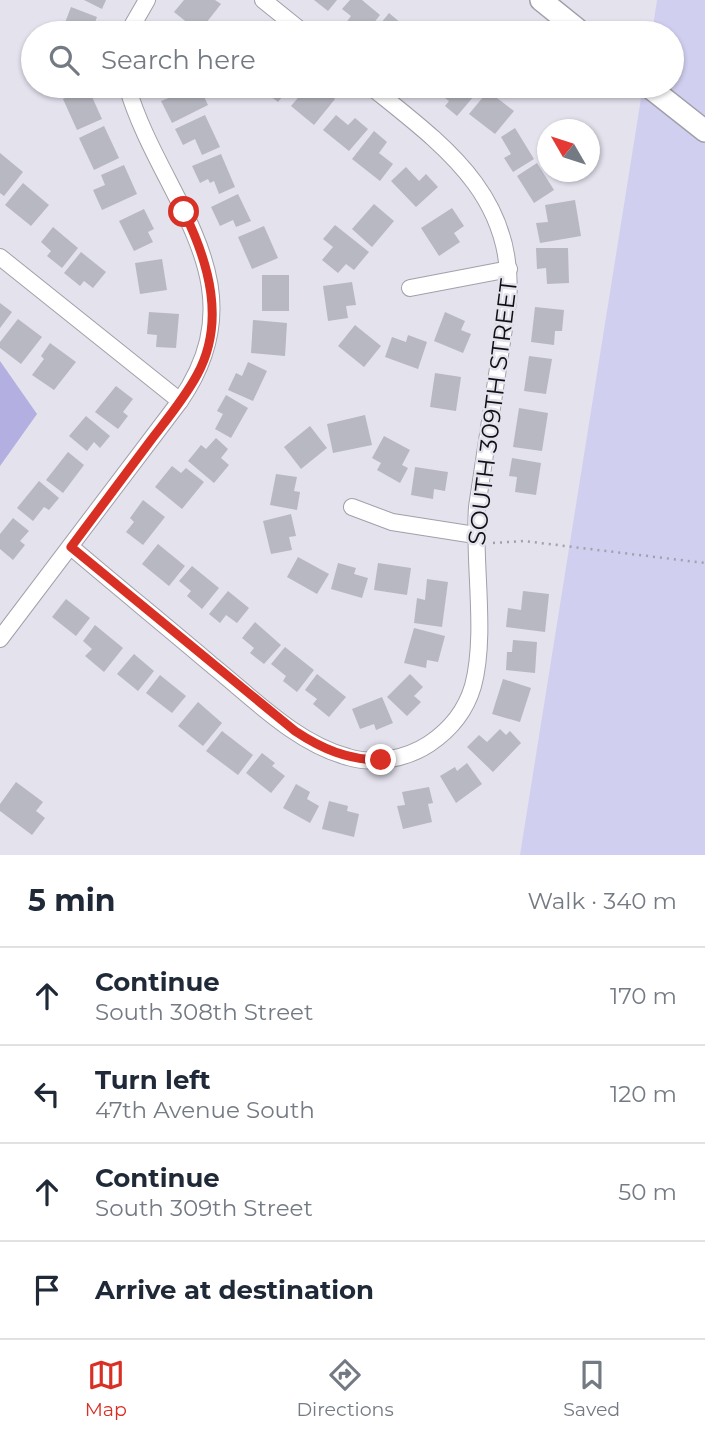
<!DOCTYPE html>
<meta charset="utf-8">
<style>
:root{--surface:#fff;--page:#f6f6f7;--text:#1f2937;--muted:#747a83;--line:#e0e1e3;--accent:#d93025}
body{margin:0;font-family:Montserrat,sans-serif;background:var(--page);color:var(--text)}
.compass{position:absolute;left:537px;top:119px;width:63px;height:63px;border-radius:50%;background:var(--surface);box-shadow:0 2px 5px #0004;rotate:309deg}
.stop{position:absolute;width:21px;height:21px;margin:-16px;border:5px solid #d93025;border-radius:50%;background:#fff}
.stop.end{background:#d93025;border-color:#fff;box-shadow:0 2px 7px #0008}
.list{margin:0;padding:0;list-style:none}
h2{display:flex;justify-content:space-between;align-items:center;height:91px;margin:0;padding:0 28px;font-size:30px}
h2 small{font-size:23px;font-weight:400;color:var(--muted)}
.list li{display:grid;grid-template-columns:46px 1fr auto;gap:21px;align-items:center;box-sizing:border-box;height:98px;padding:0 28px;border-top:2px solid var(--line)}
.list b{display:block;font-size:26px;white-space:nowrap}
.list p{margin:0;font-size:23px;white-space:nowrap;color:var(--muted)}
.list em{font-size:23px;font-style:normal;color:var(--muted)}
.icon{flex:none;width:38px;height:38px;fill:none;stroke:currentColor;stroke-width:2;stroke-linecap:round;stroke-linejoin:round}
.map{position:relative;flex:none;width:705px;height:855px;overflow:hidden}
.search{position:absolute;background:var(--surface);box-shadow:0 2px 5px #0004;left:21px;right:21px;top:21px;height:77px;display:flex;align-items:center;gap:18px;box-sizing:border-box;padding:0 24px;border-radius:38px;color:var(--muted);font-size:26px}
.sheet{height:483px;background:var(--surface)}
nav{display:flex;justify-content:space-around;align-items:center;box-sizing:border-box;height:98px;border-top:2px solid var(--line);background:var(--surface);font-size:19px;color:var(--muted)}
nav a{display:grid;justify-items:center;gap:4px}
nav .on{color:var(--accent)}
.map>svg:first-child{display:block}
.green{fill:#d1cfef}
.forest{fill:#b3afe0}
.building{fill:#b8b8c2}
.lines{fill:none;stroke-linecap:round;stroke-linejoin:round}
.street-casing{stroke:#a0a0aa;stroke-width:18}
.secondary-casing{stroke:#a0a0aa;stroke-width:24}
.path{stroke:#a2a1aa;stroke-width:2.5;stroke-dasharray:2 5;stroke-linecap:butt}
.street{stroke:#fff;stroke-width:16}
.secondary{stroke:#fff;stroke-width:21}
.route{stroke:#d93025;stroke-width:9}
.labels{text-anchor:middle;stroke-width:5;stroke-linejoin:round;paint-order:stroke}
.street-label{font-size:24px;fill:#100f13;stroke:#e3e2ed}
</style>
<div class="map">
<svg width="705" height="855" viewBox="0 0 705 855">
<rect width="100%" height="100%" fill="#e3e2ed"/>
<path class="green" d="M657,0H705V855H520L643,86H672V33H652Z"/>
<path class="forest" d="M0,361L37,414L0,466Z"/>
<g class="building">
<path d="M84,0H106L102,9Z"/>
<path d="M184,0H215L221,4L199,32L174,12Z"/>
<path d="M314,0H337L328,11Z"/>
<path d="M350,0H362L380,15L366,33H357L345,24L351,16L342,9Z"/>
<path d="M71,7L97,17L91,33H61Z"/>
<path d="M389,13L408,29L405,33H373Z"/>
<path d="M167,23L185,33H161Z"/>
<path d="M165,86H199L208,105L172,123L161,101L171,97Z"/>
<path d="M257,86H291L278,102Z"/>
<path d="M308,86H319L335,99L314,125L291,106Z"/>
<path d="M442,86H461L474,96L457,116L445,106L449,101L437,92Z"/>
<path d="M88,88L102,119L77,130L63,99Z"/>
<path d="M488,91L514,111L495,134L469,114Z"/>
<path d="M205,115L220,147L202,155L195,139L183,145L175,129Z"/>
<path d="M336,115L348,125L355,118L368,129L349,151L323,130Z"/>
<path d="M104,126L119,158L94,170L79,138Z"/>
<path d="M515,128L534,159L513,172L504,158L511,154L501,137Z"/>
<path d="M374,131L387,142L379,153L393,164L380,181L352,159Z"/>
<path d="M0,153L23,172L4,196L0,193Z"/>
<path d="M221,154L235,187L219,194L214,181L210,183L208,179L200,183L192,166Z"/>
<path d="M537,163L554,190L534,203L517,176Z"/>
<path d="M124,165L137,194L102,210L93,190L105,185L101,175Z"/>
<path d="M406,167L419,181L426,174L438,187L416,207L391,181Z"/>
<path d="M23,183L49,205L31,226L5,205Z"/>
<path d="M238,194L251,221L236,227L233,220L220,226L211,207Z"/>
<path d="M575,200L581,236L540,243L536,223L548,222L545,205Z"/>
<path d="M374,204L394,221L372,247L352,229Z"/>
<path d="M452,208L464,226L454,233L460,242L439,256L421,228Z"/>
<path d="M144,209L154,229L148,232L153,242L134,251L119,221Z"/>
<path d="M335,225L369,252L354,270L346,264L338,273L322,260L333,247L323,239Z"/>
<path d="M264,226L278,258L252,269L238,237Z"/>
<path d="M53,227L78,248L62,268L47,256L51,251L41,242Z"/>
<path d="M536,248H568L569,283L547,284L546,268L537,269Z"/>
<path d="M81,252L106,272L93,288L84,281L80,286L64,273Z"/>
<path d="M162,259L167,290L140,294L135,263Z"/>
<rect x="262" y="275" width="27" height="36"/>
<path d="M352,282L356,305L346,306L348,318L328,321L323,286Z"/>
<path d="M0,303L12,312L0,328Z"/>
<path d="M535,307L564,310L562,331H555L554,345L531,342Z"/>
<path d="M149,312L179,314L176,348L156,347L157,335L147,334Z"/>
<path d="M445,312L465,321L461,330L471,334L463,353L434,341Z"/>
<path d="M18,319L42,337L21,364L0,348V342Z"/>
<path d="M253,320L287,323L285,356L251,353Z"/>
<path d="M355,325L381,346L364,367L338,346Z"/>
<path d="M408,335L427,342L418,369L385,357L392,337L406,342Z"/>
<path d="M50,343L76,362L54,390L32,375L44,359L41,356Z"/>
<path d="M529,356L552,359L546,394L524,391Z"/>
<path d="M248,362L267,371L253,401L228,390L236,373L242,376Z"/>
<path d="M435,373L461,377L456,411L430,407Z"/>
<path d="M116,386L133,399L123,412L128,416L118,429L95,412Z"/>
<path d="M226,395L248,408L231,438L215,429L223,414L217,411Z"/>
<path d="M519,408L548,413L542,451L513,447Z"/>
<path d="M365,415L372,445L333,453L327,424Z"/>
<path d="M86,416L110,436L100,448L94,442L87,451L69,436Z"/>
<path d="M310,426L327,448L301,469L284,447Z"/>
<path d="M384,436L410,450L402,465L408,468L400,483L377,470L381,463L372,458Z"/>
<path d="M216,438L228,449L221,458L229,465L214,483L188,461L201,445L206,449Z"/>
<path d="M68,452L84,465L63,493L46,480Z"/>
<path d="M512,458L541,463L536,495L515,492L517,477L509,476Z"/>
<path d="M172,466L181,473L186,468L204,482L182,509L155,487Z"/>
<path d="M415,467L448,472L445,491L434,489L433,499L411,495Z"/>
<path d="M276,474L297,477L294,491L300,492L297,510L270,505Z"/>
<path d="M39,481L59,498L49,510L44,507L33,521L17,508Z"/>
<path d="M143,500L165,517L143,545L126,532L134,522L130,518Z"/>
<path d="M291,514L296,536L289,537L292,550L271,554L263,521Z"/>
<path d="M13,518L29,531L20,541L25,545L13,560L0,549V534Z"/>
<path d="M158,544L185,566L169,586L142,564Z"/>
<path d="M298,557L329,574L317,594L287,577Z"/>
<path d="M338,563L356,568L354,574L368,578L362,598L331,589Z"/>
<path d="M378,563L411,568L407,595L374,590Z"/>
<path d="M192,566L219,588L202,609L187,596L191,591L179,581Z"/>
<path d="M427,579L448,582L442,627L414,623L417,598L425,600Z"/>
<path d="M228,591L249,608L237,623L226,615L220,623L209,614Z"/>
<path d="M523,591L549,594L545,632L506,627L508,608L521,610Z"/>
<path d="M66,599L90,618L76,636L52,617Z"/>
<path d="M255,622L281,645L264,664L250,653L254,648L242,638Z"/>
<path d="M95,625L123,648L104,672L85,656L92,649L83,641Z"/>
<path d="M414,628L445,636L438,662L427,660L426,668L404,663Z"/>
<path d="M513,640L537,642L535,673L506,670L507,652H512Z"/>
<path d="M285,647L314,670L297,692L283,681L286,676L271,664Z"/>
<path d="M134,654L154,671L138,691L117,674Z"/>
<path d="M317,674L346,697L329,717L313,704L317,699L305,690Z"/>
<path d="M410,674L423,687L414,696L421,702L407,716L387,697Z"/>
<path d="M160,675L186,696L172,713L146,693Z"/>
<path d="M503,679L531,688L520,722L492,714Z"/>
<path d="M382,697L393,723L376,730L374,724L360,729L352,709Z"/>
<path d="M198,702L222,723L203,746L178,726Z"/>
<path d="M500,729L506,735L510,731L521,743L493,772L467,747L479,735L487,742Z"/>
<path d="M222,731L253,755L238,775L206,751Z"/>
<path d="M262,753L275,763L272,766L285,776L271,793L246,773Z"/>
<path d="M467,763L482,784L456,803L440,776L455,767L457,771Z"/>
<path d="M16,782L43,802L36,811L45,818L32,835L0,811V804Z"/>
<path d="M296,784L310,792L307,799L319,806L310,823L283,808Z"/>
<path d="M429,787L433,803L428,804L432,822L403,829L397,806L405,805L402,792Z"/>
<path d="M329,801L348,806L347,811L359,814L354,837L322,829Z"/>
</g>
<g class="lines">
<g class="street-casing">
<g id="street">
<path d="M263,0L304,33"/>
<path d="M128,33L147,0"/>
<path d="M0,257L180,401"/>
<path d="M410,288L509,269"/>
<path d="M352,507L392,522L475,535"/>
<path d="M71,547C118,587 166,626 213,666C254,699 296,743 348,757C374,765 406,759 429,744C450,730 466,710 473,686C487,634 473,562 477,507L508,302C517,196 443,145 370,86"/>
<path d="M0,639L180,401C263,281 160,199 127,86"/>
</g>
</g>
<g class="secondary-casing">
<g id="secondary">
<path d="M541,0L582,33"/>
<path d="M648,86L705,131"/>
</g>
</g>
<path class="path" d="M493,543L524,541L705,563"/>
<use href="#street" class="street"/>
<use href="#secondary" class="secondary"/>
</g>
<g class="lines">
<path class="route" d="M184,212C209,263 226,322 197,375C184,399 167,419 151,440C124,476 97,512 71,547L295,731C322,749 348,760 381,760"/>
</g>
<g class="labels">
<g class="street-label">
<text transform="translate(493 412) rotate(-83)" y="8">SOUTH 309TH STREET</text>
</g>
</g>
</svg>
<svg class="compass" viewBox="-18 -18 36 36"><path d="M0-13l5 13h-10z" fill="#e53935"/><path d="M0 13l5-13h-10z" fill="#747a83"/></svg>
<div class="stop" style="left:184px;top:212px"></div>
<div class="stop end" style="left:381px;top:760px"></div>
<div class="search"><svg class="icon" aria-label="search" viewBox="0 0 24 24"><circle cx="10" cy="10" r="6"/><path d="M15 15l6 6"/></svg>Search here</div>
</div>
<section class="sheet">
<h2>5 min<small>Walk · 340 m</small></h2>
<ul class="list">
<li><svg class="icon" aria-label="ahead" viewBox="0 0 24 24"><path d="M12 20V5M6 11l6-6 6 6"/></svg><div><b>Continue</b><p>South 308th Street</p></div><em>170 m</em></li>
<li><svg class="icon" aria-label="left" viewBox="0 0 24 24"><path d="M17 20v-9H6M10 6l-5 5 5 5"/></svg><div><b>Turn left</b><p>47th Avenue South</p></div><em>120 m</em></li>
<li><svg class="icon" aria-label="ahead" viewBox="0 0 24 24"><path d="M12 20V5M6 11l6-6 6 6"/></svg><div><b>Continue</b><p>South 309th Street</p></div><em>50 m</em></li>
<li><svg class="icon" aria-label="arrive" viewBox="0 0 24 24"><path d="M6 21V4h12l-3 4 3 4H6"/></svg><div><b>Arrive at destination</b></div></li>
</ul>
</section>
<nav>
<a class="on"><svg class="icon" aria-label="map" viewBox="0 0 24 24"><path d="M3 6l6-2 6 2 6-2v14l-6 2-6-2-6 2zM9 4v14M15 6v14"/></svg>Map</a>
<a><svg class="icon" aria-label="directions" viewBox="0 0 24 24"><path d="M12 3l9 9-9 9-9-9zM9 14v-3h6M13 9l2 2-2 2"/></svg>Directions</a>
<a><svg class="icon" aria-label="saved" viewBox="0 0 24 24"><path d="M7 4h10v16l-5-4-5 4z"/></svg>Saved</a>
</nav>
